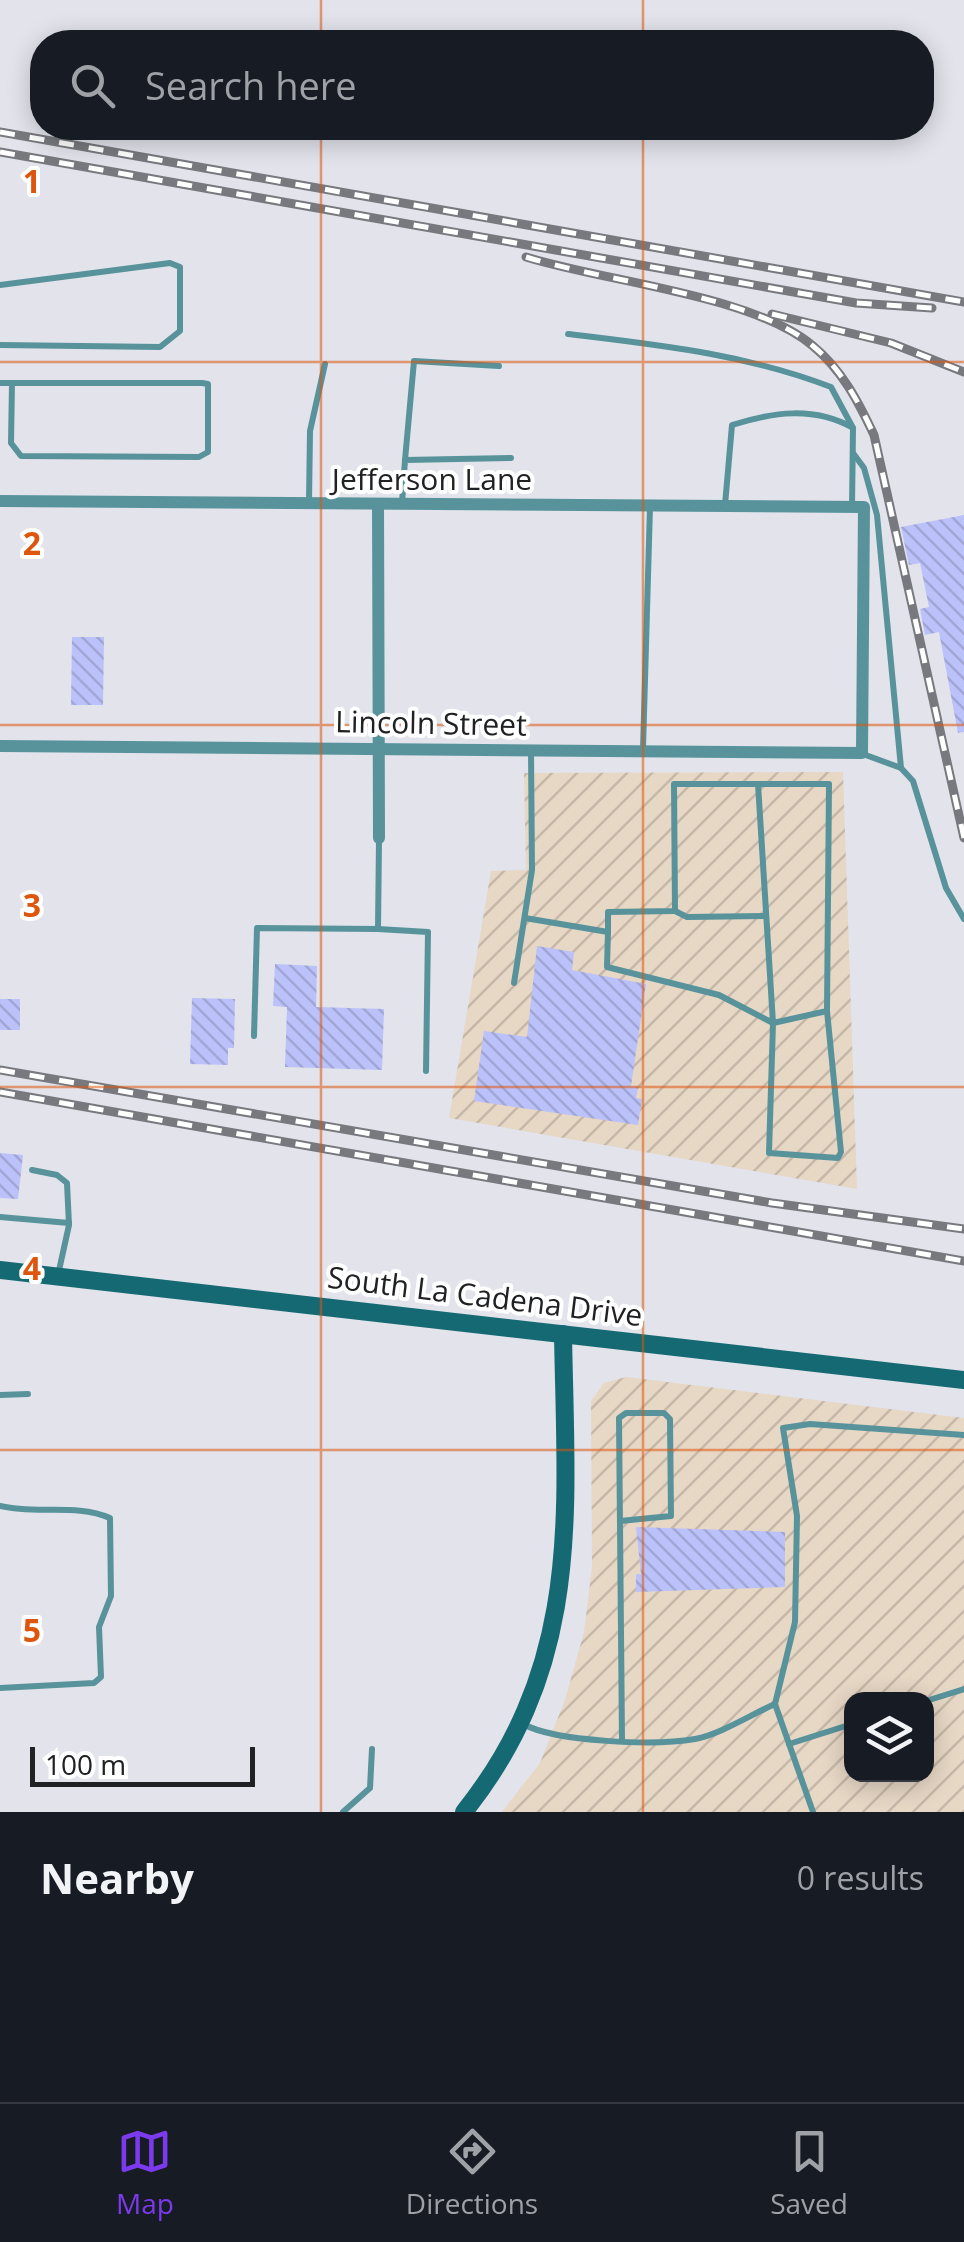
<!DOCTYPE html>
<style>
:root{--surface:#171b24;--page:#242831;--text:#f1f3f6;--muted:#9ea1a6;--line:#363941;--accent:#7c3aed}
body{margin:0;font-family:"Open Sans",sans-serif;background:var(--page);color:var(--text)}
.controls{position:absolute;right:30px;bottom:30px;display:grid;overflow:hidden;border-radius:20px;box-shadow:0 5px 25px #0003}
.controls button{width:90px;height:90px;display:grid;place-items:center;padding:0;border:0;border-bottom:2px solid var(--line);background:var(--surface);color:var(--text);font:50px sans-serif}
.scale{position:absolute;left:30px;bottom:25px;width:225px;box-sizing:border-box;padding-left:10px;border:5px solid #202123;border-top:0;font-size:28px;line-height:35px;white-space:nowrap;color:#202123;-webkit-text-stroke:8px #fff;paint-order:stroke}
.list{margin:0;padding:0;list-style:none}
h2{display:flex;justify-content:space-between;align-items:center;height:130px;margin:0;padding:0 40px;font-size:42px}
h2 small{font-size:32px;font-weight:400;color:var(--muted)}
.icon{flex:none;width:55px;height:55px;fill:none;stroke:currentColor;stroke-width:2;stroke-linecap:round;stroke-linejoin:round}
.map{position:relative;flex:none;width:964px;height:1812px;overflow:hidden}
.search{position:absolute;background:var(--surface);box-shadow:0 5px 25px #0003;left:30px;right:30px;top:30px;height:110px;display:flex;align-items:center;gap:25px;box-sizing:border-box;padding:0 35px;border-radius:40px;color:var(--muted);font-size:38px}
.sheet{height:290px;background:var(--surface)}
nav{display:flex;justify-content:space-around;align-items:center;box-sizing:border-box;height:140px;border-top:2px solid var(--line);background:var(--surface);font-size:28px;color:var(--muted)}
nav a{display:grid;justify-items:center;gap:5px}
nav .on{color:var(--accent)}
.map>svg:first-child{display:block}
.industrial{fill:url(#industrial-furrows);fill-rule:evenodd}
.building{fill:url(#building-back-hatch)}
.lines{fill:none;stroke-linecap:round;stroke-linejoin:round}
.service{stroke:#58939b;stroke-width:6}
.minor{stroke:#58939b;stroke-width:12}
.secondary{stroke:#156973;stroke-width:18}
.rail-casing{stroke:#78797e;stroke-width:9}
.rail{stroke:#fff;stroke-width:5;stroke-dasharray:15;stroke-linecap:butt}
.grid{fill:none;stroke:#de560d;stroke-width:2.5;stroke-opacity:0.55}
.labels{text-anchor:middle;stroke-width:8;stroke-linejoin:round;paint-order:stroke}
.street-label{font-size:30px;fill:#202123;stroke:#fff}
.grid-label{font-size:32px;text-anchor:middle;font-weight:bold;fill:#de560d;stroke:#fff;stroke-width:8;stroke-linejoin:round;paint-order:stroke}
</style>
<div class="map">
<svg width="964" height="1812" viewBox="0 0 964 1812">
<defs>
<pattern id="industrial-furrows" width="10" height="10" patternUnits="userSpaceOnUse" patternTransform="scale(2.5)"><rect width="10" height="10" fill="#e7d7c5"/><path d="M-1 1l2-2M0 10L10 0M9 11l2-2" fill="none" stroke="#c6b8a9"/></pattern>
<pattern id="building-back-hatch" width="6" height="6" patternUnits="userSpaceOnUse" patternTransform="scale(2.5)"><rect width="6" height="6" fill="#bbc1f9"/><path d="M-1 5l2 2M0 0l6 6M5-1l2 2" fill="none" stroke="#a0a6d5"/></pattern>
</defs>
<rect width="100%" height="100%" fill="#e2e3eb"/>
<g class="industrial">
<path d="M843,772L857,1189L449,1118L491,871L526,870L524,773Z"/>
<path d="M626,1377L964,1418V1812H502L540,1763L565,1700L584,1632L592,1567L591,1401L604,1383ZM852,1700H926V1774H852Z"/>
</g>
<g class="building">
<path d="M964,515V732L958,733L939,632L925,635L920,609L929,607L920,563L909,565L901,527Z"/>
<path d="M72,637H104L103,705H71Z"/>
<path d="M537,946L574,952L572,970L646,984L631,1086L638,1087L636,1098L642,1099L638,1125L474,1101L484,1031L527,1037Z"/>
<path d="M275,964L317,966L316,1007L384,1009L382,1070L285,1067L287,1007L273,1006Z"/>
<path d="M192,998L235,999L234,1048H228V1065L190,1064Z"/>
<rect x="0" y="999" width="20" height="31"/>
<path d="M0,1153L23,1155L18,1199L0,1198Z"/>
<path d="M636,1527L785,1532V1587L636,1592V1574H641Z"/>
</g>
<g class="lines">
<g class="service">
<path d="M0,285L170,263L180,267V331L160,347L0,345"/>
<path d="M568,334C659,345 745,354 831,387L853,428"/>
<path d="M0,383H202L208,384V452L199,457L21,456L11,443L12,383"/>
<path d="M853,453L864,468L877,515L901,768"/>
<path d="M405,460L414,361L499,366"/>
<path d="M309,502L310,431L325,364"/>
<path d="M402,503L405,460L511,458"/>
<path d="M725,505L732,425C773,412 814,406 853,428L852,507"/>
<path d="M643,749L650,507"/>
<path d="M863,754L901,768L913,781L946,888L964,919"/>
<path d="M675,911L687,917L766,916"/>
<path d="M525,918L608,932L607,967L719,995L773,1023L769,1153L838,1158L841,1152L827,1011L773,1023L758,784H829L827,1011"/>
<path d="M378,929L428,932L426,1071"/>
<path d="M608,932V912L675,911L674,784H758"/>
<path d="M514,983L532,870L531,751"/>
<path d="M254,1036L257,928L378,929L379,840"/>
<path d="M32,1170L57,1175L67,1183L69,1225L58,1275"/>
<path d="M0,1217L69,1223"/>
<path d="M0,1395L28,1394"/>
<path d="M0,1506C36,1515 76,1503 110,1518L111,1596L99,1627L101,1677L94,1683L0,1688"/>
<path d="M620,1521L671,1516L670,1419L664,1413H626L619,1418L622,1739"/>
<path d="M926,1701L964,1689"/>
<path d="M523,1724C556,1742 655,1746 695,1739C721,1734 750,1715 775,1704"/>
<path d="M789,1744L852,1724"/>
<path d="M343,1812L370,1788L372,1749"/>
<path d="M813,1812L775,1704L795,1622L797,1516L783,1428L810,1424L964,1435"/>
</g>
<g class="minor">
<path d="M0,501L864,507L862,753L0,746"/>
<path d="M378,504L379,838"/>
</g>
<g class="secondary">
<path d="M0,1270L964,1380"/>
<path d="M464,1812C583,1663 566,1513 563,1334"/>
</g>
<g class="rail-casing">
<g id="rail">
<path d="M0,132L964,302"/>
<path d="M0,152L856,303L932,308"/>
<path d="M526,257C606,282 753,295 813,346C842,370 858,401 874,435L964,838"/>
<path d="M772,314L891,343L964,372"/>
<path d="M0,1070L772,1203L964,1229"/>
<path d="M0,1092L964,1261"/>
</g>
</g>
<use href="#rail" class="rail"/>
</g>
<path class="grid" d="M321,0V42M643,0V42M321,128V1812M643,128V1812M0,362H964M0,725H964M0,1087H964M0,1450H964"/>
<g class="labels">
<g class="street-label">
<text x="432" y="490">Jefferson Lane</text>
<text transform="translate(431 724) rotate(1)" y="10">Lincoln Street</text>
<text transform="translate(485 1297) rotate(7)" y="10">South La Cadena Drive</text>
</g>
</g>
<g class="grid-label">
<text x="32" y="193">1</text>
<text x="32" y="555">2</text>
<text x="32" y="917">3</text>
<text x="32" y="1280">4</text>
<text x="32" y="1642">5</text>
</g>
</svg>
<div class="controls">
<button><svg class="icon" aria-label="layers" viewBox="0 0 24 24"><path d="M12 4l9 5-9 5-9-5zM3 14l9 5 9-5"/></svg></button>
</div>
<div class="scale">100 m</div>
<div class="search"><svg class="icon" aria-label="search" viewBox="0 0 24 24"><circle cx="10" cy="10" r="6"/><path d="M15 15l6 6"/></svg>Search here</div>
</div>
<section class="sheet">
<h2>Nearby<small>0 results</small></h2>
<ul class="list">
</ul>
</section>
<nav>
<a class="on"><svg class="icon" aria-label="map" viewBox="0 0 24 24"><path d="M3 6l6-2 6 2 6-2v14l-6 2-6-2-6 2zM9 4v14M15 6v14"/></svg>Map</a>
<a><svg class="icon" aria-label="directions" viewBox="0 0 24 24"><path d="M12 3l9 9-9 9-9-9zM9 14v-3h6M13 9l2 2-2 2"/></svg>Directions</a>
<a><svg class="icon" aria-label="saved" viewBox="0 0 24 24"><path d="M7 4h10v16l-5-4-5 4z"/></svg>Saved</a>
</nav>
